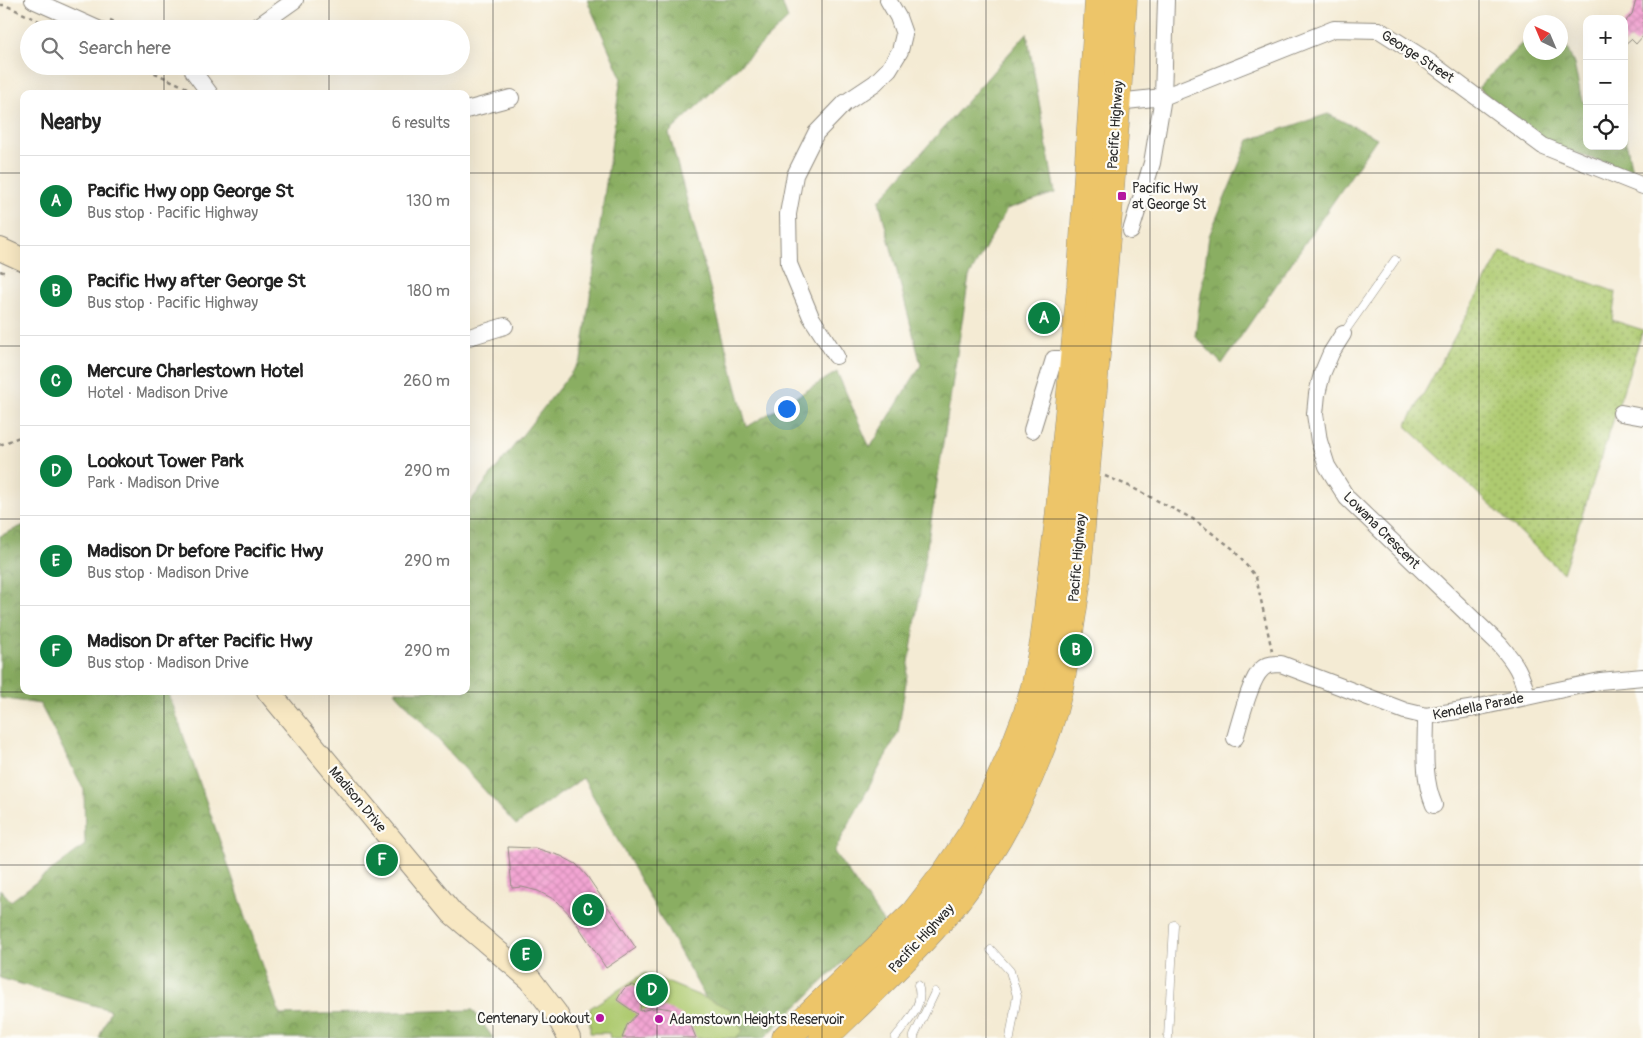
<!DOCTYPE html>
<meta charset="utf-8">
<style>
:root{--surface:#fff;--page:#f2f2f2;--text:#222;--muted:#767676;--line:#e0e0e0;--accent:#0b8043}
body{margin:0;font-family:Pangolin,sans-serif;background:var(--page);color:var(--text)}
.controls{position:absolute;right:15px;top:15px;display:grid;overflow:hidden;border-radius:10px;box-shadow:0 5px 20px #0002}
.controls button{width:45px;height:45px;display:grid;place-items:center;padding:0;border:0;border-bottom:1px solid var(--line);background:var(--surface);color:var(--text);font:25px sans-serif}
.compass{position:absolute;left:1523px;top:15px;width:45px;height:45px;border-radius:50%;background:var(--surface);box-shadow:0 5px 20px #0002;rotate:316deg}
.you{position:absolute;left:786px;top:408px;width:18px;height:18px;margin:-12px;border:4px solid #fff;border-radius:50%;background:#1a73e8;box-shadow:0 0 0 8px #1a73e833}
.badge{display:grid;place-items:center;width:32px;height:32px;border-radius:50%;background:var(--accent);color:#fff;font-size:16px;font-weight:700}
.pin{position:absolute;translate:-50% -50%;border:2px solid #fff;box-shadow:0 1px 5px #0006}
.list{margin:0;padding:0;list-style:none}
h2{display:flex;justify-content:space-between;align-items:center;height:65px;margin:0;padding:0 20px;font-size:21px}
h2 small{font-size:16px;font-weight:400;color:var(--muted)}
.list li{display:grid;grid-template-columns:32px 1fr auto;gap:15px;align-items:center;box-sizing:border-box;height:90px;padding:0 20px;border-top:1px solid var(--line)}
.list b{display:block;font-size:19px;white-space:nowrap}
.list p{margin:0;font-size:16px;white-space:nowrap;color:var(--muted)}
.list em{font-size:16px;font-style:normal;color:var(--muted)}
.icon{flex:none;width:28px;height:28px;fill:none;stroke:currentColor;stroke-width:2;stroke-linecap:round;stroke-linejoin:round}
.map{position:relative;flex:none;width:1643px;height:1038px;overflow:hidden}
.search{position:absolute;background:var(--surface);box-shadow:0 5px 20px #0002;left:20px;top:20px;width:450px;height:55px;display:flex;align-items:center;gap:12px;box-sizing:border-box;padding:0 18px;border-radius:28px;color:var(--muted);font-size:19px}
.panel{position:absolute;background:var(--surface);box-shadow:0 5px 20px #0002;left:20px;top:90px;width:450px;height:605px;border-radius:10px}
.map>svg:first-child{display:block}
.grass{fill:url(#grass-dots);stroke:#6c7a4e}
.forest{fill:url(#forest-crowns);stroke:#5a6c46}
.park{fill:#aeca70;stroke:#6c7a4e}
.building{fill:url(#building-cross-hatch)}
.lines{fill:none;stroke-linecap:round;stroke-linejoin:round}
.lane-casing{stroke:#908b80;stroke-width:9}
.street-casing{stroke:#908b80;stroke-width:18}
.secondary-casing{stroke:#908b80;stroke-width:24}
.highway-casing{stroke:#908b80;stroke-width:29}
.path{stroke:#908b80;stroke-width:2.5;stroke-dasharray:4 4;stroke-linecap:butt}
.lane{stroke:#fff;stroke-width:8}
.street{stroke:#fff;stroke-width:16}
.secondary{stroke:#f8e8c3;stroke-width:22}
.highway{stroke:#edc569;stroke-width:28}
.grid{fill:none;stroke:#2b2b2b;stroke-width:1;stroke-opacity:0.55}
.poi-dot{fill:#b5179e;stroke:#fdfcf7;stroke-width:2}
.labels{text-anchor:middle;stroke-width:4.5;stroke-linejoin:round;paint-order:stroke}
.street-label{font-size:14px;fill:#2b2b2b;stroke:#fdfcf7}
.poi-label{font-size:14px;fill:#2b2b2b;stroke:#fdfcf7;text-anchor:start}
</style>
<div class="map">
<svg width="1643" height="1038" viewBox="0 0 1643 1038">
<defs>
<pattern id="grass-dots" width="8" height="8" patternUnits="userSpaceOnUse" patternTransform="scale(1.25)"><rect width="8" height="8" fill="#aeca70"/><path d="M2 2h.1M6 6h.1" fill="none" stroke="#8ea45c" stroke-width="1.8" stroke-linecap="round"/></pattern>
<pattern id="forest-crowns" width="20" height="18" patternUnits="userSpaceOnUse" patternTransform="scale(1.25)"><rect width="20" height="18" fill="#8aae62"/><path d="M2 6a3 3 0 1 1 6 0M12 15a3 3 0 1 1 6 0" fill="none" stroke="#718e51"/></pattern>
<pattern id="building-cross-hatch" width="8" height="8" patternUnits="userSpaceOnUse" patternTransform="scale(1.25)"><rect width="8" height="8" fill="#f3a5d3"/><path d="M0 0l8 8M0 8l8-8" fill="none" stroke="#d08eb5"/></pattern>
</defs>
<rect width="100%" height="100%" fill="#fdfcf7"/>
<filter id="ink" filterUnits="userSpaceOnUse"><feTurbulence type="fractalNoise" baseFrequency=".02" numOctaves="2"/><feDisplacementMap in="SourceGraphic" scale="10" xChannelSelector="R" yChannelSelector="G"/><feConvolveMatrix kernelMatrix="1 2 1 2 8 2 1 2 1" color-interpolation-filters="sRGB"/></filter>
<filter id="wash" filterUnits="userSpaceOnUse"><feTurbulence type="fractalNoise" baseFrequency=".0096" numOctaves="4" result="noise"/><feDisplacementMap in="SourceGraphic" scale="20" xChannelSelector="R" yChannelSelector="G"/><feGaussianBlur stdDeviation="1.12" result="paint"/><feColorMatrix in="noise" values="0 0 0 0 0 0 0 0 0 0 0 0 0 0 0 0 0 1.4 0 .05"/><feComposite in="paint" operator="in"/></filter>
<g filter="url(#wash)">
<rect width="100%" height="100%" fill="#f4ebd4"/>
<path class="grass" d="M1501,252L1616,292L1612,320L1643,330L1563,573L1406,426Z"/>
<g class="forest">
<path d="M587,0H781L788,19L669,133L747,427L837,372L870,448L921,365L879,201L1027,33L1055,193L1007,209L969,277L898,733L834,852L884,923L764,1038H728L583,778L516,825L394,691H466V507L581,360L621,77Z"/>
<path d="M1561,34L1574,64L1582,101L1587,103V146H1624V129L1632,172L1543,142L1478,88L1530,35V52H1560Z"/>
<path d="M1328,114L1377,138L1222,364L1195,336L1209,236L1249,140Z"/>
<path d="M24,525V691H168L280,1015L473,1010L493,1038H99L110,1010L0,978V889L11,901L85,845L84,790L40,704L0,698V536Z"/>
</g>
<path class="park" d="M645,973L729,1008L743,1031L735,1038H610L609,1033H590V1008Z"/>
<g id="blocks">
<g class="building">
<path d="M1636,0H1643V36L1636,44L1631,39L1624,45V23L1632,14Z"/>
<path d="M508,847L535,848L561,856L576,864L587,876L636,948L606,968L573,918L557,901L538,891L522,887L512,888Z"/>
<path d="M632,985L639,988L642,993L640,1011L658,1007L670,1009L681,1015L690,1023L696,1038H622L627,1025L637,1014L617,1000L623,990L626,987Z"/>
</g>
</g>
</g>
<g filter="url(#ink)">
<use href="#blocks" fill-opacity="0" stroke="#908b80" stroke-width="1"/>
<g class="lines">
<g class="lane-casing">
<g id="lane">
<path d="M1343,334L1395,260"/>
<path d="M991,950L1010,971L1017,996L1010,1038"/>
<path d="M895,1038C907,1022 925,1006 918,985"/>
<path d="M914,1038V1036L935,992"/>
<path d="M1168,1038L1174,925"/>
</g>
</g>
<g class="street-casing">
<g id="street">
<path d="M33,0L98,29"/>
<path d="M254,29L295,0"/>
<path d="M193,71L210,94"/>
<path d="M1117,102L1163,97L1334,29L1379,30L1428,61L1543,146L1643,186"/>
<path d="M466,110L511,98"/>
<path d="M1131,231L1152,163L1163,97L1166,0"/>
<path d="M1343,334L1331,353L1322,374L1317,394L1315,414L1319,441L1327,466L1347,498L1500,645C1516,664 1521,672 1527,696"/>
<path d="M466,338L505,326"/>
<path d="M836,356L811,317L789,264L788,214L795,175L816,133L845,103L875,83L889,69L900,51L904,34L898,17L888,0"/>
<path d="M1621,413L1643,417"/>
<path d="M1032,430L1054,359H1074"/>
<path d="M1426,716C1426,746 1422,777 1434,805"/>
<path d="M1235,738C1240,722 1250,679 1262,669C1267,664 1275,664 1281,664L1405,711L1426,716L1475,708L1600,681L1643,677"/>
</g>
</g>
<g class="secondary-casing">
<g id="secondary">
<path d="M0,249L24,260"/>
<path d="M268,691L452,913L530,979L556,1013L569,1038"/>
</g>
</g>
<g class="highway-casing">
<g id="highway">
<path d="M786,1038L914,914L948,870L974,831L995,791L1012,754L1027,715L1036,683L1044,642L1059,519L1081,286L1099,0"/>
<path d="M823,1038C868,994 915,951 955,902C1001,844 1041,763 1058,692C1066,657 1071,622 1076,587C1092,391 1112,196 1123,0"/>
</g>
</g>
<g class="path">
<path d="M0,5H5L56,29"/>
<path d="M110,20L130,29"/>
<path d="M228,29L243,19"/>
<path d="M140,66L187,88"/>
<path d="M0,271L6,273"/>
<path d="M0,445L24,435"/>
<path d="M1105,476L1129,486L1193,519L1232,548L1256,577L1272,651"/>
</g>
<use href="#lane" class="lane"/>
<use href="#street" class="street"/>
<use href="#secondary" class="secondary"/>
<use href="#highway" class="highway"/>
</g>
</g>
<path class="grid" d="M164,0V29M329,0V29M493,0V1038M657,0V1038M822,0V1038M986,0V1038M1150,0V1038M1314,0V1038M1479,0V1038M164,66V94M329,66V94M0,173H24M466,173H1643M0,346H24M466,346H1643M0,519H24M466,519H1643M164,691V1038M329,691V1038M0,692H1643M0,865H1643"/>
<g class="poi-dot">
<rect x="1117" y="191" width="10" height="10" rx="2.5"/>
<circle cx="600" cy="1018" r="5"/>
<circle cx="659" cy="1019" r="5"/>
</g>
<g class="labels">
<g class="street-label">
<text transform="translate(1418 56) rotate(33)" y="5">George Street</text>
<text transform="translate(1115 125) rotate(-86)" y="5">Pacific Highway</text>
<text transform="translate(1382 530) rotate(45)" y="5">Lowana Crescent</text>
<text transform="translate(1077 558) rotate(-85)" y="5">Pacific Highway</text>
<text transform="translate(1478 706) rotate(-11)" y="5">Kendella Parade</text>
<text transform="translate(358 799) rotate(50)" y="5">Madison Drive</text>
<text transform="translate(921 938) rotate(-47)" y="5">Pacific Highway</text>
</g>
<g class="poi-label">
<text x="1132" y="193">Pacific Hwy<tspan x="1132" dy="16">at George St</tspan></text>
<text x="590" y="1023" text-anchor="end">Centenary Lookout</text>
<text x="669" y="1024">Adamstown Heights Reservoir</text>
</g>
</g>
</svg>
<div class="controls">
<button>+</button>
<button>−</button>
<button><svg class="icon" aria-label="locate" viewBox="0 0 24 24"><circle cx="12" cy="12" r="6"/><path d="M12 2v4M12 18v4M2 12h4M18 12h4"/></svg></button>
</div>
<svg class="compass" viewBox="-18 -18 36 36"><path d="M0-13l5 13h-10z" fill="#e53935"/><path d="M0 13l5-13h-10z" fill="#767676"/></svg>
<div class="you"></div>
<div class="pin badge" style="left:1044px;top:318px">A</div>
<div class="pin badge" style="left:1076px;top:650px">B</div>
<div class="pin badge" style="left:588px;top:910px">C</div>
<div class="pin badge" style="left:652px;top:990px">D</div>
<div class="pin badge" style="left:526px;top:955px">E</div>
<div class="pin badge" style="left:382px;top:860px">F</div>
<div class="search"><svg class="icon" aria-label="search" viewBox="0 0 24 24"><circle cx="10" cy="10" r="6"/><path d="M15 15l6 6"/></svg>Search here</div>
<section class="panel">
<h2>Nearby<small>6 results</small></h2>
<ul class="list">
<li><span class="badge">A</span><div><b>Pacific Hwy opp George St</b><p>Bus stop · Pacific Highway</p></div><em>130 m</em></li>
<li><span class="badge">B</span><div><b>Pacific Hwy after George St</b><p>Bus stop · Pacific Highway</p></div><em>180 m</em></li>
<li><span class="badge">C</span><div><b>Mercure Charlestown Hotel</b><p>Hotel · Madison Drive</p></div><em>260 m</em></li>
<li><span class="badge">D</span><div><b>Lookout Tower Park</b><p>Park · Madison Drive</p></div><em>290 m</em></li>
<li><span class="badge">E</span><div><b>Madison Dr before Pacific Hwy</b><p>Bus stop · Madison Drive</p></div><em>290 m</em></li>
<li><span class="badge">F</span><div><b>Madison Dr after Pacific Hwy</b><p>Bus stop · Madison Drive</p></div><em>290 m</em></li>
</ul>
</section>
</div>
